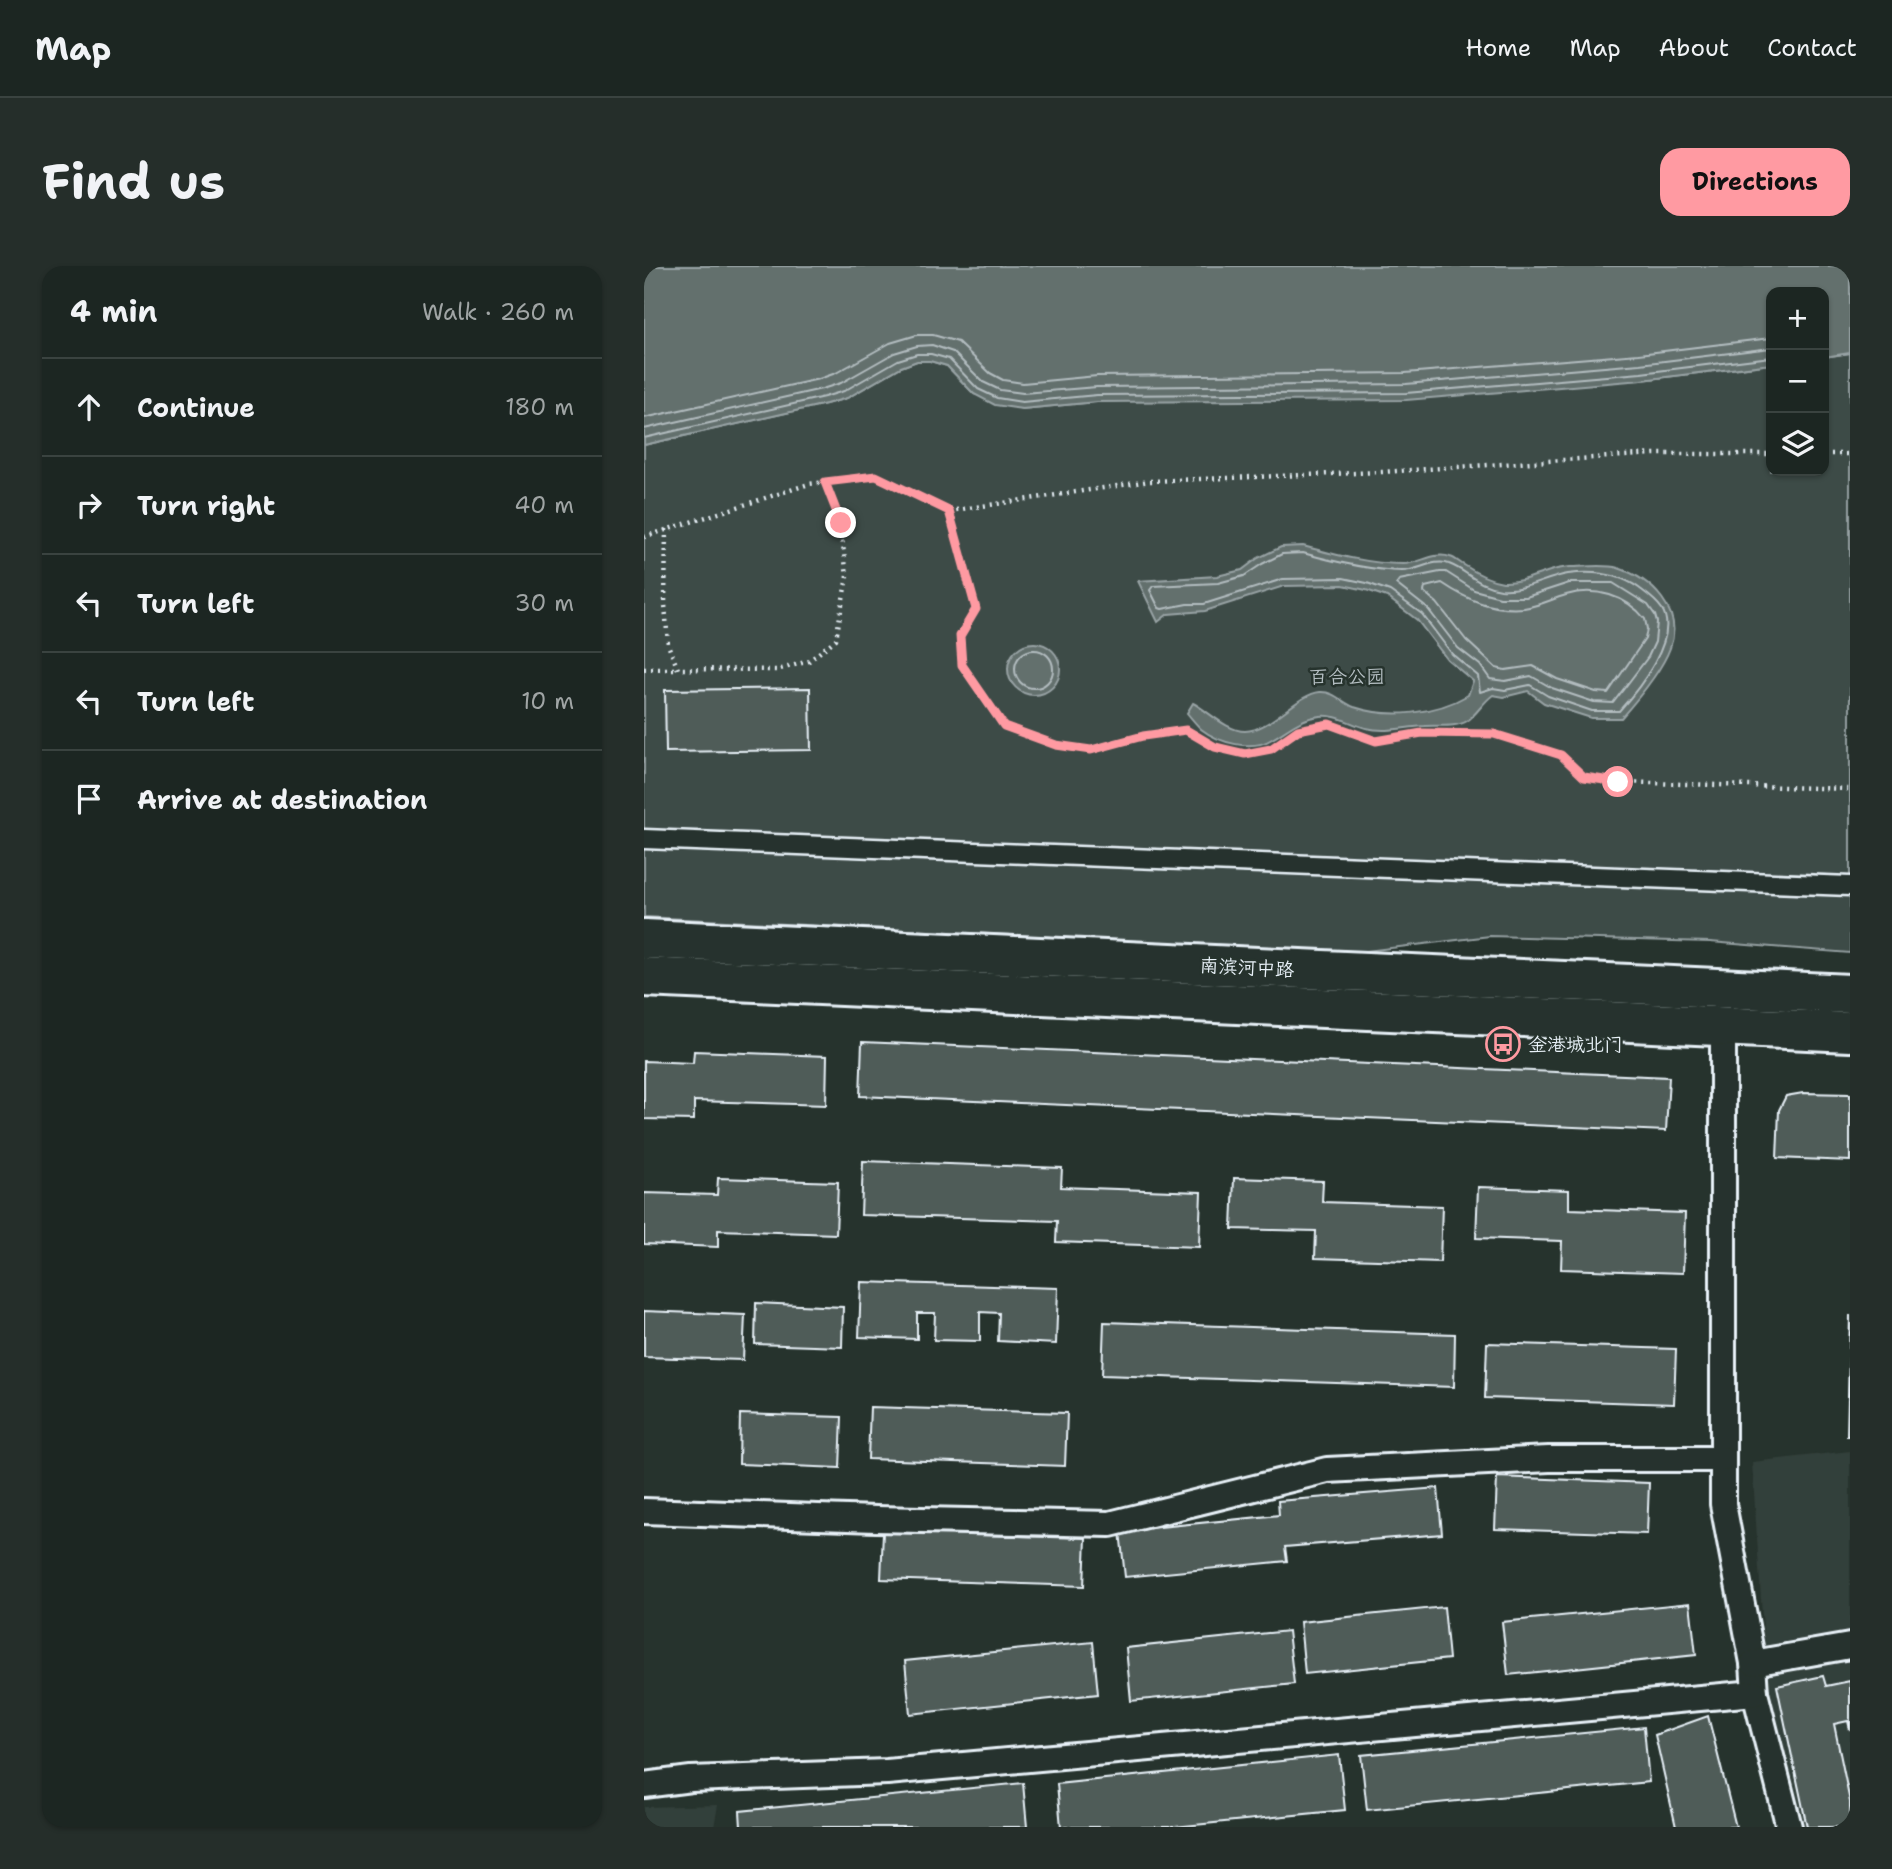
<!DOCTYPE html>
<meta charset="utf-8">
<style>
:root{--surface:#1c2622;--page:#252e2a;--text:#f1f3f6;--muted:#a0a5a5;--line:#3a4340;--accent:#ff9aa2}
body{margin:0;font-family:"Shantell Sans","LXGW WenKai TC",sans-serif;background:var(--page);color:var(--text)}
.controls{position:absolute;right:21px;top:21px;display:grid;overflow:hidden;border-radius:14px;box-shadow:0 2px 5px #0004}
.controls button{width:63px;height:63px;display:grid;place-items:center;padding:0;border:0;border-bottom:2px solid var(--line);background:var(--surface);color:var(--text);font:35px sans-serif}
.stop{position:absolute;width:21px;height:21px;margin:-16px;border:5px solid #ff9aa2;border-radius:50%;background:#fff}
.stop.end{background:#ff9aa2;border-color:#fff;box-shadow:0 2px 7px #0008}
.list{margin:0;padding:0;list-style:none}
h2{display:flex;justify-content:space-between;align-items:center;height:91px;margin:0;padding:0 28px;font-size:30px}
h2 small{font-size:23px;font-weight:400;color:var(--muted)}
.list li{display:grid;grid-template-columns:46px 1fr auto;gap:21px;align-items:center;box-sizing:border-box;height:98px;padding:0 28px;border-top:2px solid var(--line)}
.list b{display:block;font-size:26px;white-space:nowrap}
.list em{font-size:23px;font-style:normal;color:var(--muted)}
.icon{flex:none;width:38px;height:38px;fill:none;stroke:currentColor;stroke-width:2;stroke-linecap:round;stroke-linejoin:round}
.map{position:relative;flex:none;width:1206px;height:1561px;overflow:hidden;border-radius:21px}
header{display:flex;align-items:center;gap:42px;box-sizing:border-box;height:98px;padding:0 35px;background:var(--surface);border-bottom:2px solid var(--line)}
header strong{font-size:33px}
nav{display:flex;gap:38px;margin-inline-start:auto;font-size:24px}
.intro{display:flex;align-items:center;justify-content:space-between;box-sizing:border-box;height:168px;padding:0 42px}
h1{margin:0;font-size:49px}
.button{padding:18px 32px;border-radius:21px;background:var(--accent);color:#111;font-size:24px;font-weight:700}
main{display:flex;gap:42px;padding:0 42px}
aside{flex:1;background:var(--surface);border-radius:21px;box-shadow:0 2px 5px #0004}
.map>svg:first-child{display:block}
.built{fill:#333f3a}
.green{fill:#3e4b47;stroke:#939ea0;stroke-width:2}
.water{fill:#636f6d;stroke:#98a3a5;stroke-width:2}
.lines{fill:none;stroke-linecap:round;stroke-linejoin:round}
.shore{stroke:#b3bdc0;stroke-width:2}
.building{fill:#505c59;stroke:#e8f1f8;stroke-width:2}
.pedestrian-casing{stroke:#e8f1f8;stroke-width:23}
.minor-casing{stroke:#e8f1f8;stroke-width:30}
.trunk-casing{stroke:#e8f1f8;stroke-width:44}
.path{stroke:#e8f1f8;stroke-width:4.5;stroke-dasharray:2 5;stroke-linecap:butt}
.pedestrian{stroke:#26332d;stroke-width:18}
.minor{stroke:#26332d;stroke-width:24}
.trunk{stroke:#26332d;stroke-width:38}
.route{stroke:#ff9aa2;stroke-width:9}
.labels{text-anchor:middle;stroke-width:5;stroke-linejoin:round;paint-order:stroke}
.park-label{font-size:19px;fill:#b5bfc3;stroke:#26332d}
.street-label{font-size:19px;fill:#e8f1f8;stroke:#26332d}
.poi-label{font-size:19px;fill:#e8f1f8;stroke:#26332d;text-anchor:start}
</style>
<header>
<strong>Map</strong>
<nav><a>Home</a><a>Map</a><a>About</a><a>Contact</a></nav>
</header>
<div class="intro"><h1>Find us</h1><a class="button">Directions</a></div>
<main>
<aside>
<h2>4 min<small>Walk · 260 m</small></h2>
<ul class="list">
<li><svg class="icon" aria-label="ahead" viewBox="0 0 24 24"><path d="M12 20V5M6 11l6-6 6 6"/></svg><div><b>Continue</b></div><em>180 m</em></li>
<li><svg class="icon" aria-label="right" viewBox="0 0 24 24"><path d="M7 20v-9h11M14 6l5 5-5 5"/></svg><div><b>Turn right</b></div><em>40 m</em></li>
<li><svg class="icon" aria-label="left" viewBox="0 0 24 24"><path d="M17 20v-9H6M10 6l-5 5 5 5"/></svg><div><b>Turn left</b></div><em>30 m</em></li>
<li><svg class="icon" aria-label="left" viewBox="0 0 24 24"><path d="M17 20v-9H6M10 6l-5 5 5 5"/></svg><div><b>Turn left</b></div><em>10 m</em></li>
<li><svg class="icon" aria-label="arrive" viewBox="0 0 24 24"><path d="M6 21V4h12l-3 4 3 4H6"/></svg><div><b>Arrive at destination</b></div></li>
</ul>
</aside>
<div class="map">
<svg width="1206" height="1561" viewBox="0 0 1206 1561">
<rect width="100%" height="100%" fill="#26332d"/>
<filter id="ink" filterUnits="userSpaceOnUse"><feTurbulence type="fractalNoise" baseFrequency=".0143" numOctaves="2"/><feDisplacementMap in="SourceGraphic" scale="14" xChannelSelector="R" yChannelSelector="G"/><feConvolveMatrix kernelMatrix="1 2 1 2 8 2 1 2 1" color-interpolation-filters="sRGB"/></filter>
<g filter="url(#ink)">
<g class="built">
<path d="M1206,1185V1561H1157L1123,1425L1108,1196Z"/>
<path d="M74,1539L70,1561H0V1541Z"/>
</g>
<path class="green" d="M1206,87V687L1066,676L846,670L714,686L0,651V179L182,138L203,132L257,101L273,95H286L303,100L330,128L378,143L453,136L998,114L1127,98V205H1180V91Z"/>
<g class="water">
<path d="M0,0H1206V87L1180,91V26H1127V98L998,114L762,134L453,136L378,143L351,139L330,128L303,100L286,95H273L257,101L203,132L182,138L0,179Z"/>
<path d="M659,280C692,289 726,298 759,298C775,298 791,285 806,291C811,292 816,297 820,299C832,307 844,314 859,316C883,317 903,302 926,301C940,301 961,298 974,302C1008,313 1040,345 1026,382C1018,404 993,434 977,452H947L900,437L884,425L860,431L849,429C839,436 833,448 823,455C813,462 793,459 781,460C760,461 743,467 722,462C706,458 693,448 676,450C656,452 644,464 628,473C608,486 575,477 557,463C552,458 547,452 543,447L549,437C564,445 583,465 601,465C626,465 653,428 676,426C690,425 699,437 710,441C746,453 792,448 824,429L829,415L803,393L773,354L743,331L722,324L699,319L640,320L561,345L524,348L514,356L494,315L573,310L598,304L614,292L637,281Z"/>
<circle cx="390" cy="403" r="26"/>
</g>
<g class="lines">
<g class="shore">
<path d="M0,152L175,113L192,107L246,77L273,69H289L314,76L346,107L359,114L379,117L453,110L761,107L995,88L1127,72"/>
<path d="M0,163L178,123L197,117L250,87L273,80L288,79L309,86L339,116L356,124L379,127L453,121L762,118L996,98L1127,82"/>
<path d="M0,172L180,131L200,125L254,94L273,88H287L305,93L334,123L353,132L378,136L453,129L762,127L997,107L1127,91"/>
<path d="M659,287C691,296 724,304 758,305C773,305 791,292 805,298C824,305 833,320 857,323C882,325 900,312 924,308C948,305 974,307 995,322C1003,328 1012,334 1018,343C1036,372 994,424 975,445H948L904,430L886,419L861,424L849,422L836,426L834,410L808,388L778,348L746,325L723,317L699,312L639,313L560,338H543L518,343L515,342L506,324L509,320L574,317L600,310L618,298L638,288Z"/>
<path d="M796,306H802L830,324L856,331H882L925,317H969L1004,339L1011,349L1013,356L1011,376L1004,391L969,437L950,436L908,422L887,410L861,415L846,413L836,399L814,382L784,343L752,318L755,314Z"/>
<path d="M798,317C823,334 849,345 880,342C895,340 908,333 922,329C951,320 983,330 1001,353L1003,363L1001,373L964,427L952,426L913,413L889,400L861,404L852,402L822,374L793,337L780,326L781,321Z"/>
<circle cx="390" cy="403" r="19"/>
</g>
</g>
<g class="building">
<path d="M166,422L167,484L22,486L21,424Z"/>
<path d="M218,776L1025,811L1022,865L216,830Z"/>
<path d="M50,785L183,790L182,839L50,835V854L0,853V795L49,797Z"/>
<path d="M1159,827L1206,828V895L1133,892L1135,844L1142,830Z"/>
<path d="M219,895L418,902L417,921L557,926L555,981L412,976L413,955L217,949Z"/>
<path d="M74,912L194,916L192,968L74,964V981L0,978V927L73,929Z"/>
<path d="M590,912L679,915L678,936L798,940L796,996L671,992L672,965L588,963Z"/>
<path d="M834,921L925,924V943L1041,947L1039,1007L917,1003L918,975L832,972Z"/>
<path d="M217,1016L414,1022L412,1078L354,1075L355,1047L336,1046V1075L290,1074L291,1047H273V1073L215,1071Z"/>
<path d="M112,1037L199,1041L198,1081L111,1078Z"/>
<path d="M0,1045L101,1049L99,1094L0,1091Z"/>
<path d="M1206,1049V1170H1203Z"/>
<path d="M460,1056L811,1068L810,1121L458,1109Z"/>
<path d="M843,1077L1032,1083L1030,1138L841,1132Z"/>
<path d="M226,1141L423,1147L421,1200L224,1193Z"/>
<path d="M96,1148L198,1151L196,1202L95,1198Z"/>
<path d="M853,1211L1005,1217L1003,1268L851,1263Z"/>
<path d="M794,1222L798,1268L641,1281L643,1295L481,1311L476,1265L635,1249L634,1235Z"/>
<path d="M239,1266L442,1272L440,1320L237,1313Z"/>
<path d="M1046,1337L1052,1389L864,1409L858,1356Z"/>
<path d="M800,1341L805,1393L661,1408L656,1356Z"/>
<path d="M644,1365L650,1418L487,1435L482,1382Z"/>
<path d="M449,1376L454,1428L266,1448L261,1395Z"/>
<path d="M1179,1410L1182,1420L1206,1415V1464L1204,1455L1190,1458L1206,1536V1561H1163L1133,1420Z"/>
<path d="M1064,1450L1092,1561H1032L1011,1469Z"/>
<path d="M1000,1461L1005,1516L723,1544L717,1489Z"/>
<path d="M695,1489L701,1544L530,1561H417L413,1518Z"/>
<path d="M379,1517L383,1561H97L96,1545Z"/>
</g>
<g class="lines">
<g class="pedestrian-casing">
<path id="pedestrian" d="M0,573L1206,620"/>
</g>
<g class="minor-casing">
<g id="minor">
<path d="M1079,760V1238L1109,1397L1111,1427L1145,1561"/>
<path d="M0,1245L232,1253L466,1258L683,1204L905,1193H1079"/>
<path d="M1109,1397L1206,1380"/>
<path d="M0,1519L47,1513L243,1506L1111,1427"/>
</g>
</g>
<g class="trunk-casing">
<g id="trunk">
<path d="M0,673L1206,728"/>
<path d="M0,711L1206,766"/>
</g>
</g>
<g class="path">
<path d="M1180,188H1206"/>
<path d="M305,245L332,343L316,370L318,399L360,460L412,479L447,484L499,470L542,464L571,481L601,488L627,483L654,464L685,458L732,475L778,467L851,468L917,489L940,511L974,516L1206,523"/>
<path d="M22,263L21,338L24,379L34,403L133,404L165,395L192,373L203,310L196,257L181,216"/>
<path d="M0,271L165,218L232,210L305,245L506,215L738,206L1010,188H1127"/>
<path d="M0,403H34"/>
</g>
<use href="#pedestrian" class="pedestrian"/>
<use href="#minor" class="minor"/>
<use href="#trunk" class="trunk"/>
</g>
</g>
<g class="lines" filter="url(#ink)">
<path class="route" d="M197,257L181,216L232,210L305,245L332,343L316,370L318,399L360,460L412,479L447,484L499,470L542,464L571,481L601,488L627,483L654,464L685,458L732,475L778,467L850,468L917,489L940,511L974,516"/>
</g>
<defs>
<g id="bus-ring" transform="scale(1.75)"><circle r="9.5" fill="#26332d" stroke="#ff9aa2" stroke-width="1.5"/><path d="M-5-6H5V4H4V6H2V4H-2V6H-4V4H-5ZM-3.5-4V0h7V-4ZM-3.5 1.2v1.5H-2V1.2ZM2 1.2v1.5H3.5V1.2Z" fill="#ff9aa2"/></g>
</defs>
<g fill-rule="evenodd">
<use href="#bus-ring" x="859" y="778"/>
</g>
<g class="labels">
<g class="park-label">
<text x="703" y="417">百合公园</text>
</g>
<g class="street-label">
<text transform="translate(603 701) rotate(3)" y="7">南滨河中路</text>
</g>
<g class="poi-label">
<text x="884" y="785">金港城北门</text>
</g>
</g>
</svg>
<div class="controls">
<button>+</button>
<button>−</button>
<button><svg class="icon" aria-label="layers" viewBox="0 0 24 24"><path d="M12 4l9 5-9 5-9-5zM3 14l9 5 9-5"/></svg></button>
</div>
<div class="stop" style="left:974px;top:516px"></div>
<div class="stop end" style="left:197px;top:257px"></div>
</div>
</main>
